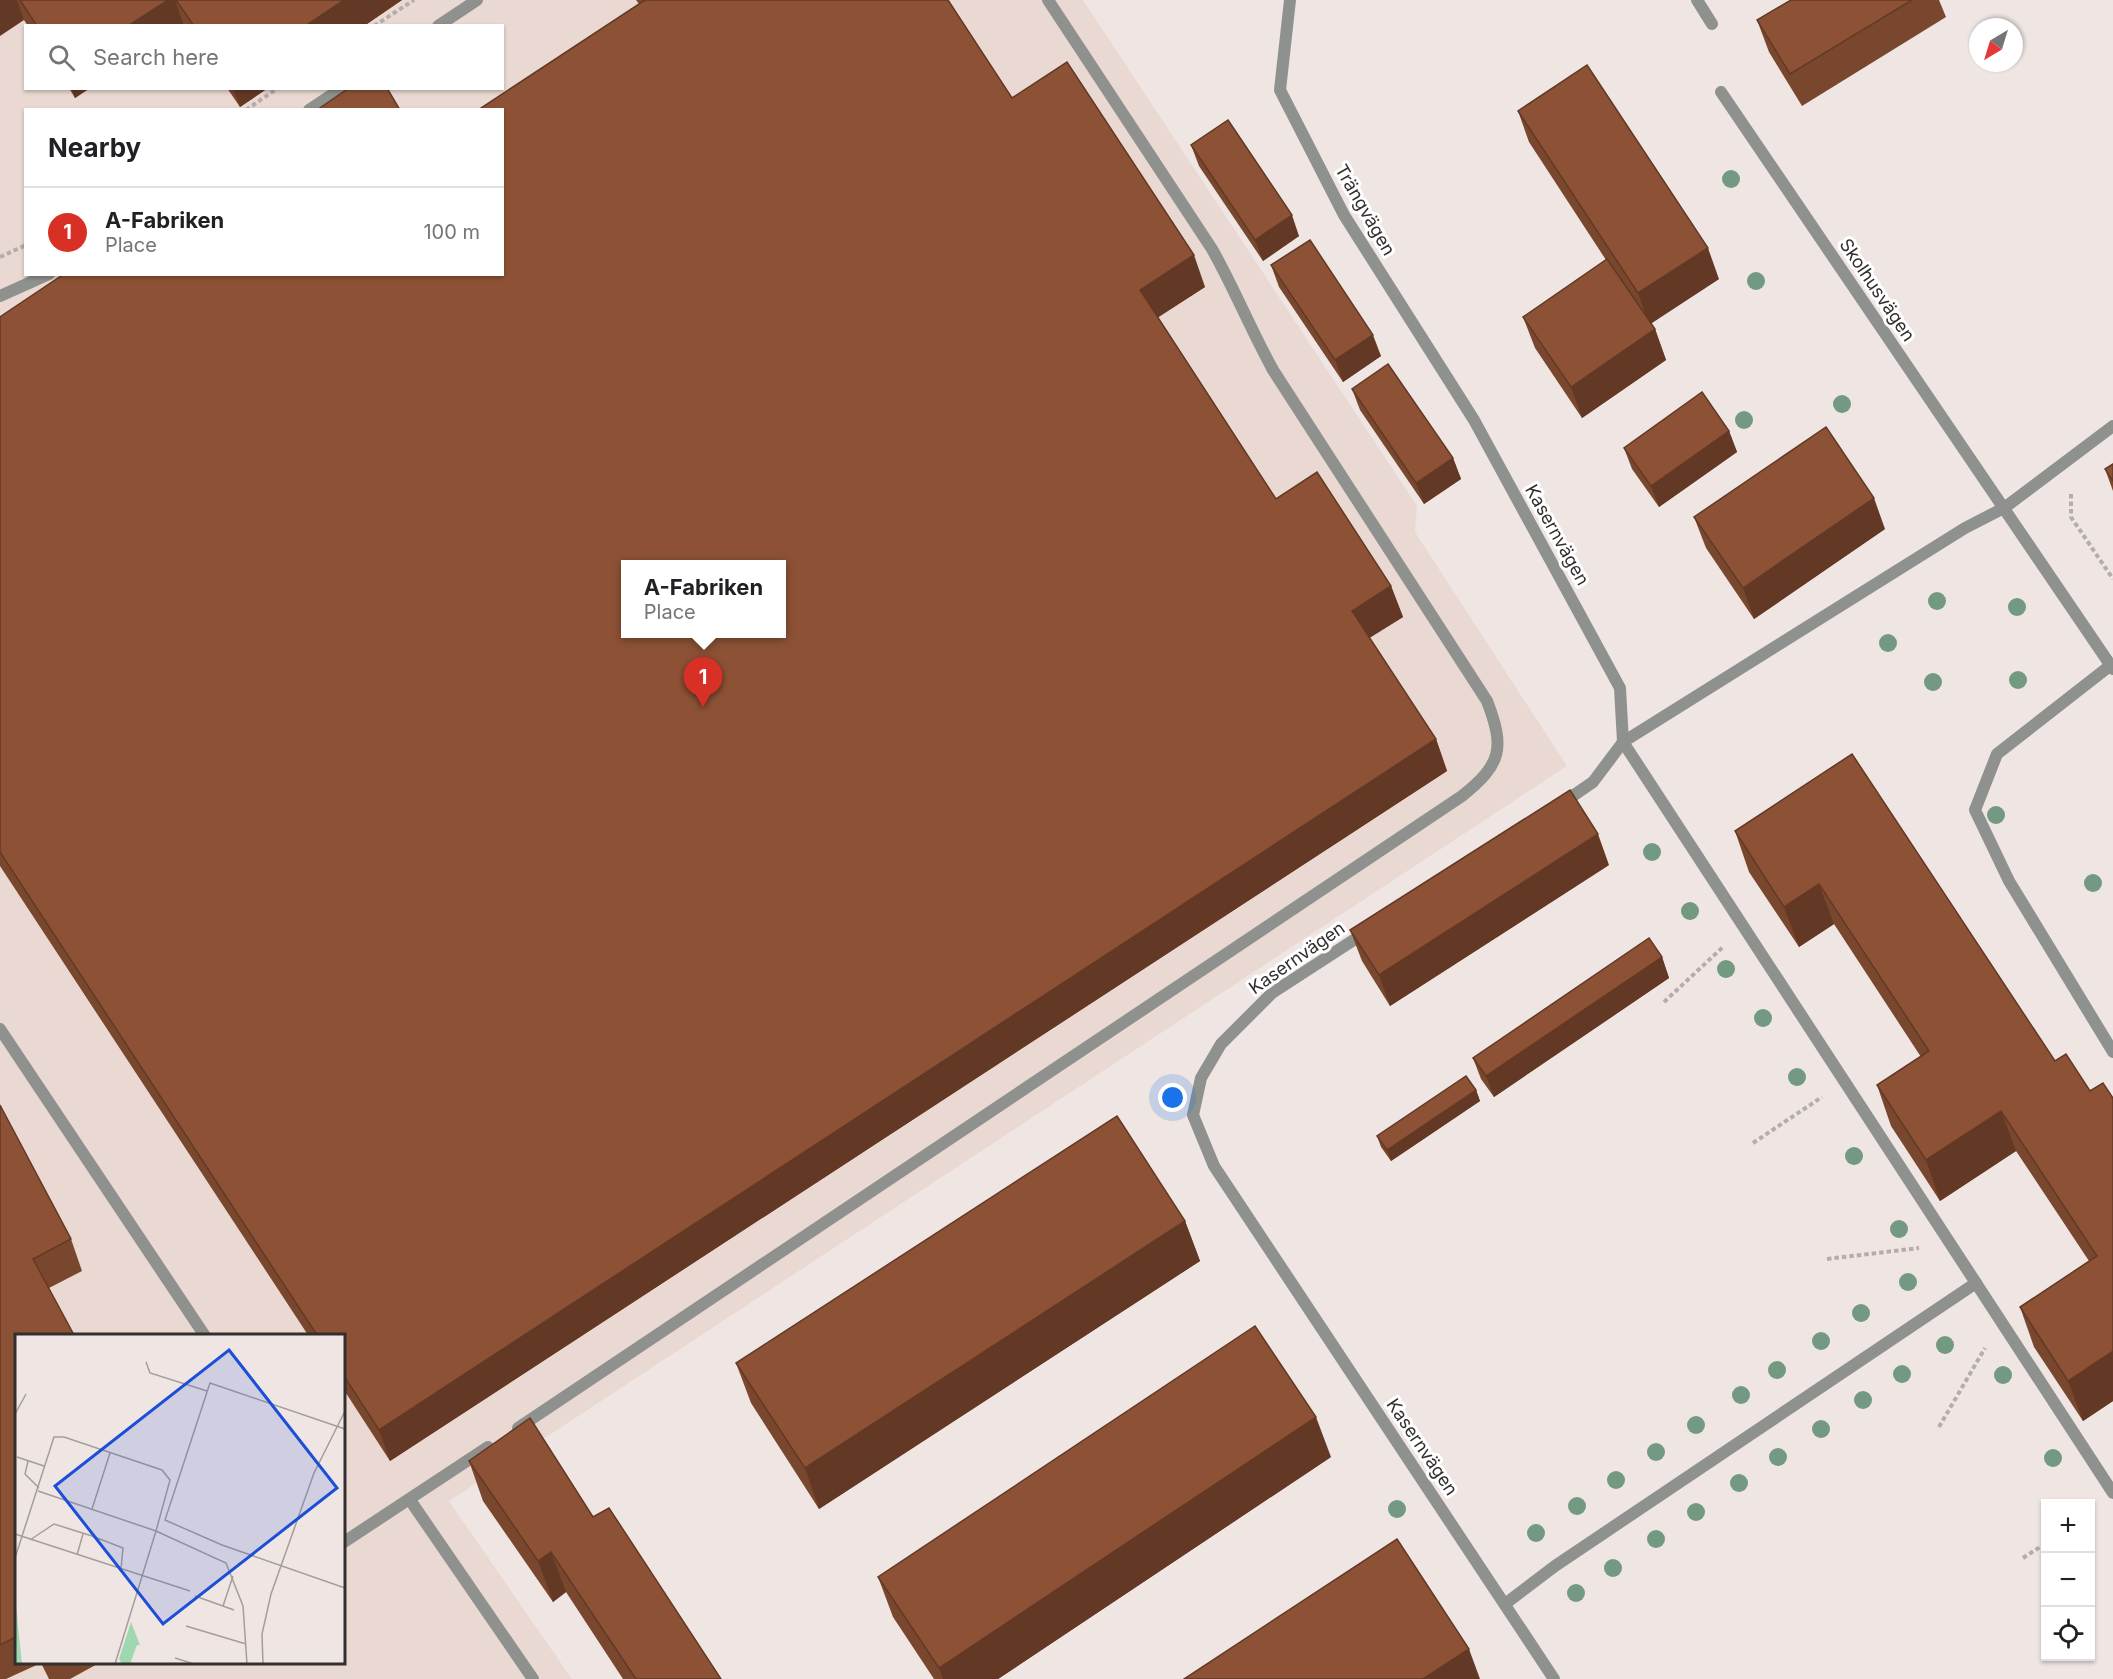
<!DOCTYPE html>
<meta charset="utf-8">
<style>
:root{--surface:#fff;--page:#f6f6f6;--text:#202124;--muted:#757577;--line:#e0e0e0;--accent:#d93025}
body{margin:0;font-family:Inter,sans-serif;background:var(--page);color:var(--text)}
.controls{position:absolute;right:18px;bottom:18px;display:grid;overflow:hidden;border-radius:0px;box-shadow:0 2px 4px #0004}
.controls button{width:54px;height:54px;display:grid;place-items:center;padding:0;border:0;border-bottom:2px solid var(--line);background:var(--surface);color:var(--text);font:30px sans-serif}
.compass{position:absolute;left:1969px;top:18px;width:54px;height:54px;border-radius:50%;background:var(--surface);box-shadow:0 2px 4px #0004;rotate:218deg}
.you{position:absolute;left:1173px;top:1098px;width:21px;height:21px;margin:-15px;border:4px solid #fff;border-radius:50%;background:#1a73e8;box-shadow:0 0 0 9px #1a73e833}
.badge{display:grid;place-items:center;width:39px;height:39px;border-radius:50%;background:var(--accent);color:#fff;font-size:20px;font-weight:700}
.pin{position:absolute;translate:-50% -50px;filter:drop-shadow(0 2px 3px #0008)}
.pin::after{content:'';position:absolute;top:32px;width:21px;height:18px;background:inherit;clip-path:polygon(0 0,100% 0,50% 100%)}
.popup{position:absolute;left:621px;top:560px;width:165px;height:78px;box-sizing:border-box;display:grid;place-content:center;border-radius:0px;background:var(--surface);filter:drop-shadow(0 2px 4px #0005);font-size:20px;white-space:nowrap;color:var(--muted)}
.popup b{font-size:22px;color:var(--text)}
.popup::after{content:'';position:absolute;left:50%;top:100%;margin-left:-12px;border:12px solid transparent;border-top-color:var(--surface)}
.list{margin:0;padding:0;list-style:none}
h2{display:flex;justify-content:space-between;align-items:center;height:78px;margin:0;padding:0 24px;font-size:26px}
h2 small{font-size:20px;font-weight:400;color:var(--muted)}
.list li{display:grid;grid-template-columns:39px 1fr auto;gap:18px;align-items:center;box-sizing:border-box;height:90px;padding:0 24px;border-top:2px solid var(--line)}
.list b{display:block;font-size:22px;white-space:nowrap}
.list p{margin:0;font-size:20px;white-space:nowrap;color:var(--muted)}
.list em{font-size:20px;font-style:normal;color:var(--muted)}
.icon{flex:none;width:33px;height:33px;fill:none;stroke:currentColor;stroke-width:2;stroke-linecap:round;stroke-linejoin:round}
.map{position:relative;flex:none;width:2113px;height:1679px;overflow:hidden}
.search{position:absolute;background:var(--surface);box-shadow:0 2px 4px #0004;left:24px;top:24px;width:480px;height:66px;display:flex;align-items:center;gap:15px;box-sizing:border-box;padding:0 21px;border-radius:0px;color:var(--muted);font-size:22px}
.panel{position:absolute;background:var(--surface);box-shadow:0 2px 4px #0004;left:24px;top:108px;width:480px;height:168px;border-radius:0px}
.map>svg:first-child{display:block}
.built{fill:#ead9d2;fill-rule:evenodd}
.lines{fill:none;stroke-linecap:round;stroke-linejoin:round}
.path{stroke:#b4adab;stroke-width:4;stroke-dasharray:4.5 3;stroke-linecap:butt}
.service{stroke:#8e918e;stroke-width:12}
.minor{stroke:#8e918e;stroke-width:12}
.tree{fill:#749982}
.wall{fill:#79472e}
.shaded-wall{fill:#633925}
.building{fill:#8d5235;stroke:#633925;stroke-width:1.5;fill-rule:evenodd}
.labels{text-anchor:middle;stroke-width:6;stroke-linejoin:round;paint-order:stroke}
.street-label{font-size:18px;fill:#332f2e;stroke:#fff}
.inset-road{fill:none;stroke:#a49d9b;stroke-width:1.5}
.view{fill:#1d4ed8;fill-opacity:0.15;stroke:#1d4ed8;stroke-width:3}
.inset-edge{fill:none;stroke:#332f2e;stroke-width:3}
</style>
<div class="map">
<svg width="2113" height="1679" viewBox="0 0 2113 1679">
<rect width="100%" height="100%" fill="#efe6e3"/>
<path class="built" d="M0,0H1083L1417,506L1415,532L1567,766L449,1501L572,1679H0ZM26,26H502V88H26ZM26,110H502V274H26ZM625,564H781V634H625ZM16,1336H344V1662H16Z"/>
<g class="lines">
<g class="path">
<path d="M374,26L414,0"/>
<path d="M246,110L278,88"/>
<path d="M0,257L26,245"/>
<path d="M2071,494V517L2113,579"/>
<path d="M1664,1002L1723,947"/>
<path d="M1753,1143L1822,1097"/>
<path d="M1827,1259L1919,1248"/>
<path d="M1939,1427L1985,1348"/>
<path d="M2023,1558L2046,1543"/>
</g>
<g class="service">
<path d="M1697,0L1712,24"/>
<path d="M2004,508L1965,528L1623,742L2113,1493"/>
<path d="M2111,665L1997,754L1975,810L2009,881L2113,1052"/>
<path d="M1505,1604L1555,1566L1976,1283"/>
</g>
<g class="minor">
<path d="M1290,0L1280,90L1344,215L1474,420L1620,688L1623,742L1593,782L1561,804"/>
<path d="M438,26L477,0"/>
<path d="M1721,92L2113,669"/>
<path d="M309,110L342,88"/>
<path d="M0,296L49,274"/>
<path d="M2004,508L2113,426"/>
<path d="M1366,932L1272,993L1221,1044L1201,1078L1193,1115L1214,1166L1554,1679"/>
<path d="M0,1029L205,1336"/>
<path d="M518,1428L1462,796C1502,764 1505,748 1487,701L1273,370C1251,330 1234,288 1212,249L1048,0"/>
<path d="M410,1500L533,1679"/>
<path d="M344,1542L488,1447"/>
</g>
</g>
<g class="tree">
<circle cx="1731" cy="179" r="9"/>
<circle cx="1756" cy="281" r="9"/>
<circle cx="1842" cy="404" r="9"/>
<circle cx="1744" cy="420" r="9"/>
<circle cx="1937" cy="601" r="9"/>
<circle cx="2017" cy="607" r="9"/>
<circle cx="1888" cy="643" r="9"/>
<circle cx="2018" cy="680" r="9"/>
<circle cx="1933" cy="682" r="9"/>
<circle cx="1996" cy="815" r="9"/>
<circle cx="1652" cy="852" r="9"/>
<circle cx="2093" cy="883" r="9"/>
<circle cx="1690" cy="911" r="9"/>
<circle cx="1726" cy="969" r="9"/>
<circle cx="1763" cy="1018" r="9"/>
<circle cx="1797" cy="1077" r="9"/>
<circle cx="1854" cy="1156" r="9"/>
<circle cx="1899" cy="1229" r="9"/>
<circle cx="1908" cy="1282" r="9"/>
<circle cx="1861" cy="1313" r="9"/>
<circle cx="1821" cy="1341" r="9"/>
<circle cx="1945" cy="1345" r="9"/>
<circle cx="1777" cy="1370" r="9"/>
<circle cx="1902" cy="1374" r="9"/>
<circle cx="2003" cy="1375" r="9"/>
<circle cx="1741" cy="1395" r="9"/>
<circle cx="1863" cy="1400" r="9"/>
<circle cx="1696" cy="1425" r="9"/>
<circle cx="1821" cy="1429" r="9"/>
<circle cx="1656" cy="1452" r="9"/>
<circle cx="1778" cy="1457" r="9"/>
<circle cx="2053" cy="1458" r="9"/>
<circle cx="1616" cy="1480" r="9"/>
<circle cx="1739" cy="1483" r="9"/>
<circle cx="1577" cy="1506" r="9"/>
<circle cx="1397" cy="1509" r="9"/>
<circle cx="1696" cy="1512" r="9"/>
<circle cx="1536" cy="1533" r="9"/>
<circle cx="1656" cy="1539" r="9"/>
<circle cx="1613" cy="1568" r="9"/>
<circle cx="1576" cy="1593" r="9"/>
</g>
<g class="wall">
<path d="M0,0H402L364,26H28L24,20Z"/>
<path d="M636,0H948L1012,98L1205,287L1158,317L1276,499L1391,586L1403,617L1369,638L1436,739L1447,771L390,1461L344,1390V1335H308L0,866V317L502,274L639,4Z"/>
<path d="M1791,0H1939L1946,17L1802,106L1769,52L1757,20Z"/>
<path d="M69,88H90L75,98Z"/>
<path d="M227,88H268L240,107Z"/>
<path d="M1518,111L1719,279L1651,323L1655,329L1666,360L1582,418L1535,348L1523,317L1606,260L1529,142Z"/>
<path d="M1191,145L1299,236L1263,261L1199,166Z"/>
<path d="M1271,265L1381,356L1343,382L1279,287Z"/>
<path d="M1352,389L1453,458L1461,479L1424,504L1360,410Z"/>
<path d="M1729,431L1737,452L1659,507L1632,469L1624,448Z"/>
<path d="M2113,464V491L2105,469Z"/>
<path d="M1694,517L1885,529L1754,619L1706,548Z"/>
<path d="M1852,754L2055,1061L2090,1091L2113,1098V1401L2083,1421L2034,1347L2020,1307L2089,1261L2016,1151L1940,1201L1891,1126L1877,1085L1921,1057L1834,924L1799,947L1749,872L1735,831Z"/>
<path d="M1609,865L1390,1006L1362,961L1350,930Z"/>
<path d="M1662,957L1669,978L1494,1097L1481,1079L1473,1058Z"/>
<path d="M1476,1090L1480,1101L1391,1161L1381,1147L1377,1136Z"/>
<path d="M0,1105L71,1239L82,1271L49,1288L16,1335V1662H101L70,1679H49L41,1663L6,1679H0Z"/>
<path d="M1185,1221L1200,1261L819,1509L751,1403L736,1363Z"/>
<path d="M1331,1457L998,1679H934L893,1617L878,1577Z"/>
<path d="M469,1461L593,1517L721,1679H623L566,1592L553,1602L483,1501Z"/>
</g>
<g class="shaded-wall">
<path d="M0,0H17L24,20L0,36Z"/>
<path d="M168,0H175L184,26H128Z"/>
<path d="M344,0H402L364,26H305Z"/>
<path d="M71,88H90L75,98Z"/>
<path d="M233,88H268L240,107Z"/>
<path d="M1292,215L1299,236L1263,261L1255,240Z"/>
<path d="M1708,248L1719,279L1649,325L1638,293Z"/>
<path d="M1194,255L1205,287L1151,322L1140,290Z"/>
<path d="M1655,329L1666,360L1582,418L1571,387Z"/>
<path d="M1373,335L1381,356L1343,382L1335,360Z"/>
<path d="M1729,431L1737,452L1659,507L1651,486Z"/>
<path d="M1453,458L1461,479L1424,504L1416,483Z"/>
<path d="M1874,498L1885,529L1754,619L1743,588Z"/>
<path d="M1391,586L1403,617L1363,642L1352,611Z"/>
<path d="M1436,739L1447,771L390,1461L379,1430Z"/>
<path d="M1598,834L1609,865L1390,1006L1379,975Z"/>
<path d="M1819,884L1834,924L1799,947L1784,907Z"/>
<path d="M1662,957L1669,978L1494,1097L1486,1076Z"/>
<path d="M1476,1090L1480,1101L1391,1161L1387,1150Z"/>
<path d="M2001,1111L2016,1151L1940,1201L1926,1160Z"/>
<path d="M1185,1221L1200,1261L819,1509L805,1468Z"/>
<path d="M2113,1351V1401L2083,1421L2068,1381Z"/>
<path d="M1316,1417L1331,1457L998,1679H943L939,1668Z"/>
<path d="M551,1552L566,1592L553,1602L538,1561Z"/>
<path d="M1469,1649L1480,1679H1423Z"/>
</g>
<g class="building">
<path d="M20,0H168L128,26H37Z"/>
<path d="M176,0H344L305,26H194Z"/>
<path d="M645,0H948L1012,98L1067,62L1194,255L1140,290L1276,499L1317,472L1391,586L1352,611L1436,739L379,1430L344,1376V1335H317L0,852V317L64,274H502V110H478ZM625,564H781V633H625Z"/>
<path d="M1791,0H1912L1790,74L1757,20Z"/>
<path d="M1587,65L1708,248L1638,293L1518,111Z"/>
<path d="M349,88H387L400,110H317Z"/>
<path d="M1228,120L1292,215L1255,240L1191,145Z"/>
<path d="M1310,240L1373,335L1335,360L1271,265Z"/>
<path d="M1607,259L1655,329L1571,387L1523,317Z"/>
<path d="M1388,364L1453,458L1416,483L1352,389Z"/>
<path d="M1702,392L1729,431L1651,486L1624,448Z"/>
<path d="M1826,427L1874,498L1743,588L1694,517Z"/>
<path d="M2113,464V481L2105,469Z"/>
<path d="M1852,754L2055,1061L2066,1054L2090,1091L2103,1083L2113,1098V1351L2068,1381L2020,1307L2097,1256L2001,1111L1926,1160L1877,1085L1929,1051L1819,884L1784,907L1735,831Z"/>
<path d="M1570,790L1598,834L1379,975L1350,930Z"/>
<path d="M1649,938L1662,957L1486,1076L1473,1058Z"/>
<path d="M1466,1076L1476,1090L1387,1150L1377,1136Z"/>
<path d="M0,1105L71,1239L33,1259L74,1335H16V1637L0,1645Z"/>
<path d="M1117,1116L1185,1221L805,1468L736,1363Z"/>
<path d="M1255,1326L1316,1417L939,1668L878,1577Z"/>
<path d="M530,1418L593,1517L609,1508L721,1679H636L551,1552L538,1561L469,1461Z"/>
<path d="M1397,1539L1469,1649L1423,1679H1184Z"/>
</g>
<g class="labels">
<g class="street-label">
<text transform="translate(1365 210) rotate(60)" y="6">Trängvägen</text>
<text transform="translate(1877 290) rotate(56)" y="6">Skolhusvägen</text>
<text transform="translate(1557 535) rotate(61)" y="6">Kasernvägen</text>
<text transform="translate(1297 958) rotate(-35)" y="6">Kasernvägen</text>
<text transform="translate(1422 1447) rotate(56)" y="6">Kasernvägen</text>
</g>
</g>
<g transform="translate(15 1334)">
<rect width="330" height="330" fill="#efe6e3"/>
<path d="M0,259L3,292L7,330H0ZM116,288L125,311H122L115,330H107L104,325Z" fill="#9fd7b1"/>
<path class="inset-road" d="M131,28L135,39L192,57M0,80L11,60M330,95L195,49L150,186L207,211L330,254M2,123L29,132M13,127L10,140L24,154M23,157L141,197L100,330M77,175L95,119M0,200L175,257M15,206L39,190L77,202L108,214L106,235M62,221L68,200M0,224L39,103H49L147,136L155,146L141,197L211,229L228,272L232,330M180,262L219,276M208,272L218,242M171,292L231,310M160,324L179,330M248,330L247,300L256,260L299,139L330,77"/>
<path class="view" d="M214,16L322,154L148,290L40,152Z"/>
<rect width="330" height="330" class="inset-edge"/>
</g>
</svg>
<div class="controls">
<button>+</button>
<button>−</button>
<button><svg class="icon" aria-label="locate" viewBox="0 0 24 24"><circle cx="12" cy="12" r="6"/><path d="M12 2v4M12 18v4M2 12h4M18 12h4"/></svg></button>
</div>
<svg class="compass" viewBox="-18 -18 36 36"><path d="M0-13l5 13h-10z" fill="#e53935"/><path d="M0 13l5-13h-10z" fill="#757577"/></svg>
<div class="you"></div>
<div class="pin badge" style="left:703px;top:707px">1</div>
<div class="popup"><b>A-Fabriken</b>Place</div>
<div class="search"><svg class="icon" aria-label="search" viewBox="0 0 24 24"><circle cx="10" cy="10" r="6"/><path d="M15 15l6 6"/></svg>Search here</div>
<section class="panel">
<h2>Nearby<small></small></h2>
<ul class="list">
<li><span class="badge">1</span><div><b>A-Fabriken</b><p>Place</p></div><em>100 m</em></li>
</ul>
</section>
</div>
